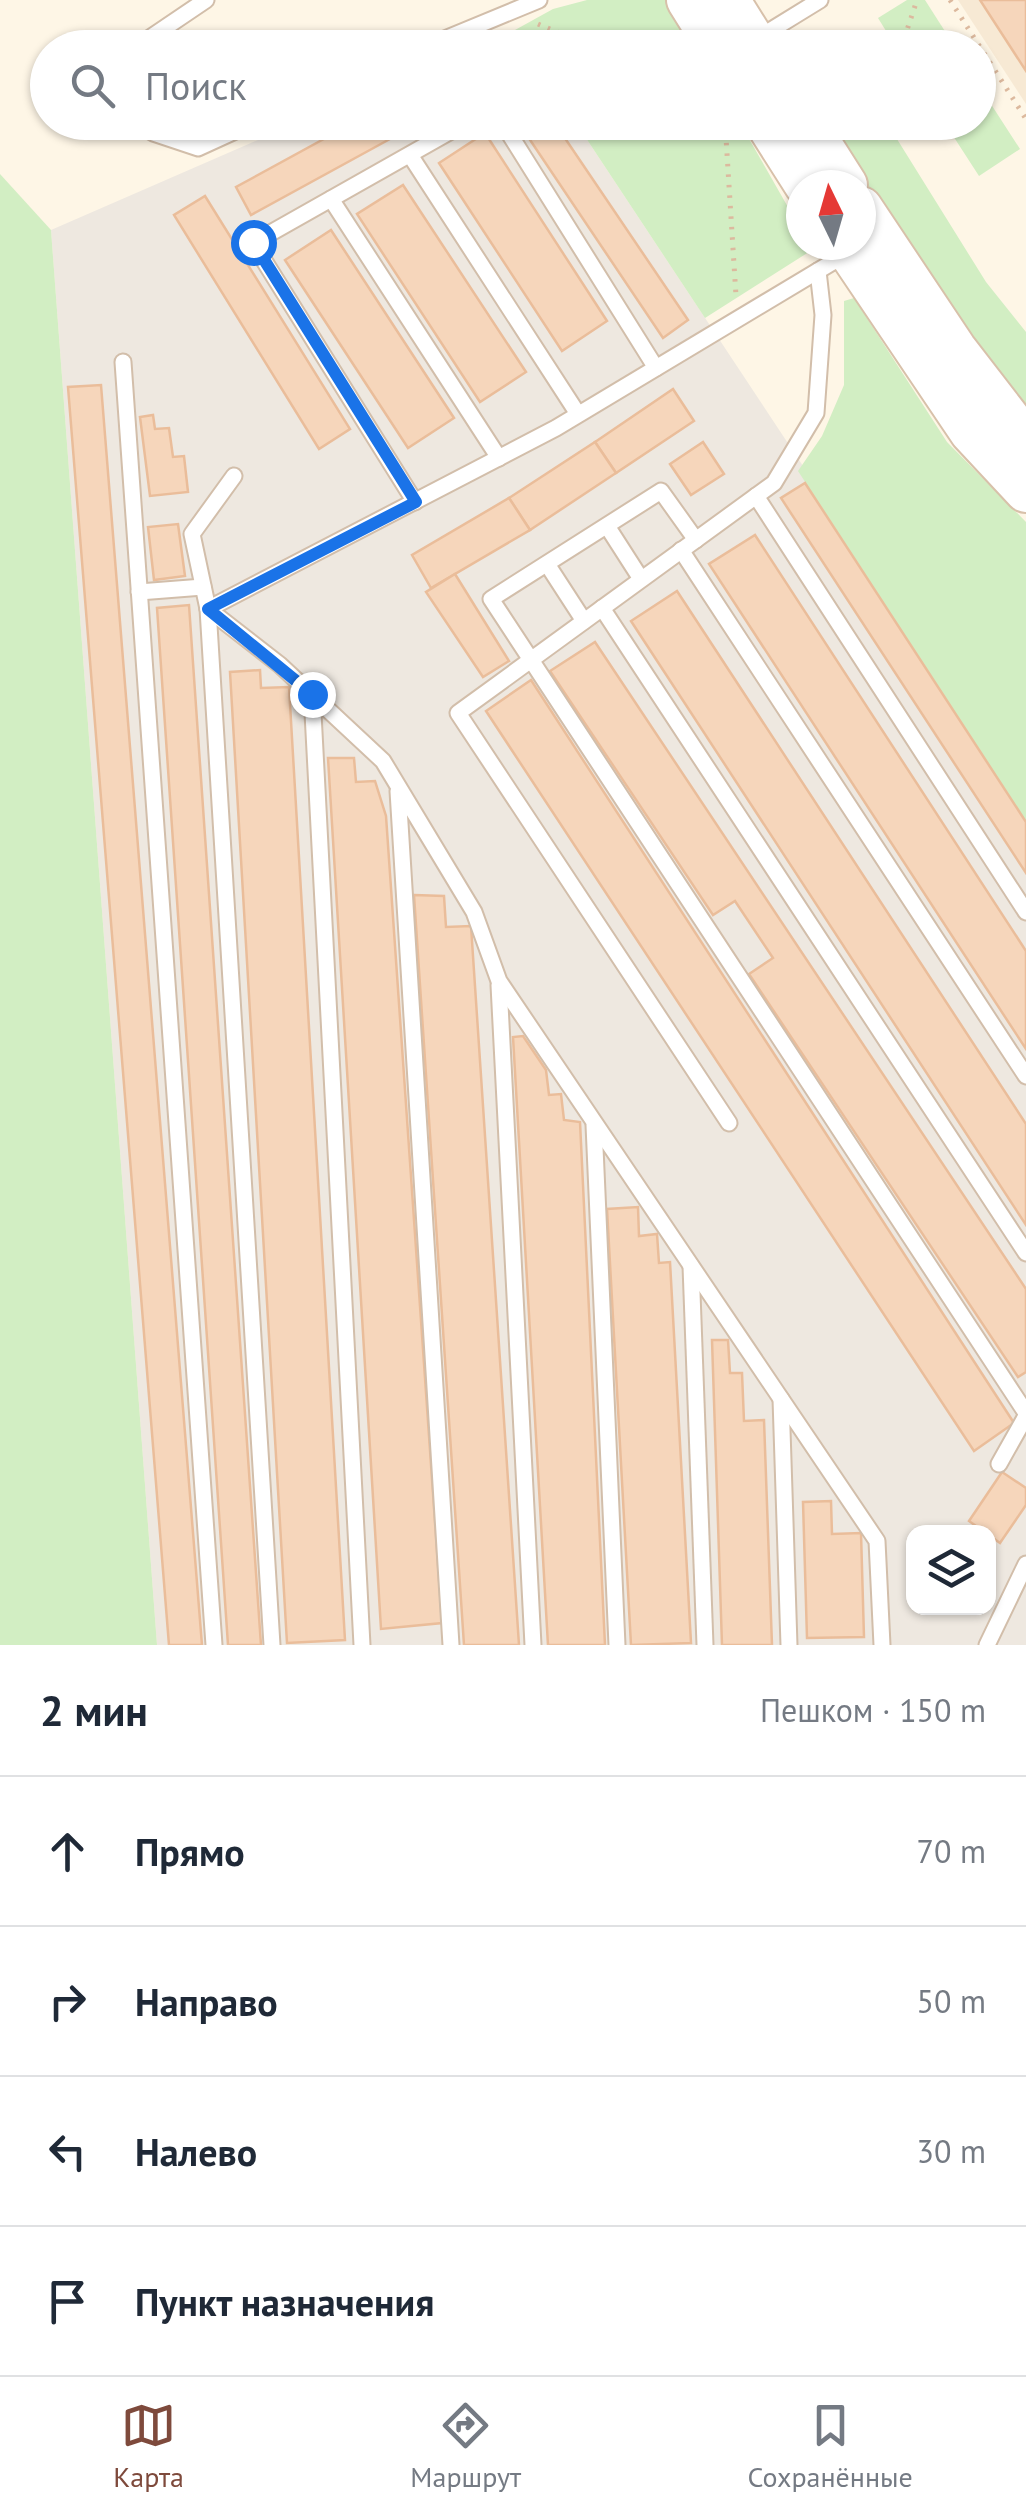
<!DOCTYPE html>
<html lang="ru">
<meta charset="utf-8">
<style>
:root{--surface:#fff;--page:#f6f6f7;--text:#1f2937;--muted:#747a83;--line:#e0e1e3;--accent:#7e4a3c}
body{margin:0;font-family:"PT Sans",sans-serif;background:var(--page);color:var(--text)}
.controls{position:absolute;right:30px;bottom:30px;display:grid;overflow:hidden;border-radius:20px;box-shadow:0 2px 8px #0004}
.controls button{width:90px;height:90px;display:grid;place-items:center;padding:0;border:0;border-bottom:2px solid var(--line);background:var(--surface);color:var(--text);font:50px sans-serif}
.compass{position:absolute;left:786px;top:170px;width:90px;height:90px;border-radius:50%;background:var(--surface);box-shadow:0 2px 8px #0004;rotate:355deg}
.stop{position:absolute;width:30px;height:30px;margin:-22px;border:8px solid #1a73e8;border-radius:50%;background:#fff}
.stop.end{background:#1a73e8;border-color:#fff;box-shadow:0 2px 10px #0008}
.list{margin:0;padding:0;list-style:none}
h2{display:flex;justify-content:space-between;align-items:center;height:130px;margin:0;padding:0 40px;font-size:42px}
h2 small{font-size:32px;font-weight:400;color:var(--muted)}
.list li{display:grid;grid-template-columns:65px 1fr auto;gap:30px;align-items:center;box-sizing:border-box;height:150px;padding:0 40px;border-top:2px solid var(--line)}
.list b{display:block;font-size:38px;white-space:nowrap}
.list em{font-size:32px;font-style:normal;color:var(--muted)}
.icon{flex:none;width:55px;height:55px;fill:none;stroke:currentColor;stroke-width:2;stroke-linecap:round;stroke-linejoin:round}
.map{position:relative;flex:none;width:1026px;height:1645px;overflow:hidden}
.search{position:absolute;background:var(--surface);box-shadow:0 2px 8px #0004;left:30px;right:30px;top:30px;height:110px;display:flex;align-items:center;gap:25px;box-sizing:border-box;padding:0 35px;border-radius:55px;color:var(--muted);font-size:38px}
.sheet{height:730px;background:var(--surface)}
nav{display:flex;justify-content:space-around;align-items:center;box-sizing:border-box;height:140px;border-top:2px solid var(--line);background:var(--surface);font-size:28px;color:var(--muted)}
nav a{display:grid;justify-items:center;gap:5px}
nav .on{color:var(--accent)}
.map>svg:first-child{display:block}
.residential{fill:#f7e9d4}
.industrial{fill:#eee8e0;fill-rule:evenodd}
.green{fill:#d2eec3}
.building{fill:#f6d6bb;stroke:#eabd9a;stroke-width:2.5}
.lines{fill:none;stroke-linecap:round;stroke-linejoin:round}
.lane-casing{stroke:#d2beaa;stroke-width:19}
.secondary-casing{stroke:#d8c1aa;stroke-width:46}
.path{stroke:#dcb99e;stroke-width:5;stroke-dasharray:2.5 8;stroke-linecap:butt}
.lane{stroke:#fff;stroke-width:15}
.secondary{stroke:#fff;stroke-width:42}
.route{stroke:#1a73e8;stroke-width:12}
</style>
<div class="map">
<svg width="1026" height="1645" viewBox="0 0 1026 1645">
<rect width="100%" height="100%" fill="#fef6e6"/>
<path class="residential" d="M958,0H1026V104Z"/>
<path class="industrial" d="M297,123H576L1026,803V1645H157L51,230ZM914,1532H988V1608H914Z"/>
<g class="green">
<path d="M587,0H667L696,47H526L515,30L553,9Z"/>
<path d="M907,0H925L955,47H896L878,18Z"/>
<path d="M987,98L1020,149L979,176L946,125L978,122L979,104Z"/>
<path d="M576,123H740L801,230V245H810L812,250L705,318Z"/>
<path d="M827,123H887L986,282L1026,332V413L999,383Z"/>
<path d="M0,174L51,230L157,1645H0Z"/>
<path d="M854,298L947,442L1026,522V822L798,471L822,436L844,385V301Z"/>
</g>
<g class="building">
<path d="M980,0H1026V71Z"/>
<path d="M355,122H421L251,215L236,187Z"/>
<path d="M518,122H554L688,320L663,338Z"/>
<path d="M485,133L607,321L562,351L439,163Z"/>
<path d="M403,185L526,372L480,402L357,214Z"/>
<path d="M205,196L350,429L319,449L174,215Z"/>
<path d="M331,230L454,418L408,448L285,260Z"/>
<path d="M101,385L202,1645H169L68,387Z"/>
<path d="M673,389L694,421L616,473L595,442Z"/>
<path d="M153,415L155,429L169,428L173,457L184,456L188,492L150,496L140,417Z"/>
<path d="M595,442L616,473L530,530L509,498Z"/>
<path d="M703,442L724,474L691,495L670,464Z"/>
<path d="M805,483L1026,822V873L781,498Z"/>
<path d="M509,498L530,530L431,588L412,555Z"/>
<path d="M178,524L185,576L154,580L148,527Z"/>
<path d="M755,535L1026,951V1049L709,564Z"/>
<path d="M455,574L509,661L483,677L426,592Z"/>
<path d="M677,591L1026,1124V1225L631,621Z"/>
<path d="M189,605L261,1645H228L157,608Z"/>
<path d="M595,642L1026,1289V1372L1018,1377L749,974L773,958L735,901L713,915L550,671Z"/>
<path d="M260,670L261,688L289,687L345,1640L287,1643L230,672Z"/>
<path d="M531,680L1014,1423L974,1451L486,711Z"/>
<path d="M328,758H354L356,782L375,781L386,816L442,1623L381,1629Z"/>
<path d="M414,895L444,896L446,927L471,926L519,1645H464Z"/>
<path d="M523,1036L546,1070L549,1095L561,1094L564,1120L580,1122L605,1645H548L513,1037Z"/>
<path d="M638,1207L639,1236L657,1234L659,1263L670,1262L691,1643L631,1645L607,1209Z"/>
<path d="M712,1340H728L730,1373H742L744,1421L764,1420L772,1645H722Z"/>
<path d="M1002,1472L1026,1488V1505L1000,1543L969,1521Z"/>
<path d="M831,1501L832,1534L861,1533L864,1637L807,1638L803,1502Z"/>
</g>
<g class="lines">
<g class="lane-casing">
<g id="lane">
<path d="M755,40L820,0"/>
<path d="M135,48L206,0"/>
<path d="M423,48L539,0"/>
<path d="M148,122L153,133L198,148L255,122"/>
<path d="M502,122L656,368"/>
<path d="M410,155L578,414"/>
<path d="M331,199L499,458"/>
<path d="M123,362L214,1645"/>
<path d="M234,476L192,534L208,609L272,1645"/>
<path d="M756,496L1026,912"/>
<path d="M415,502L253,243L467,122"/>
<path d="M607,526L641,579"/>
<path d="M696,540L661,491L491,599L1026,1413"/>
<path d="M681,550L1026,1076"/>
<path d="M547,564L584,621"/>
<path d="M139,592L203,587"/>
<path d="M602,608L1026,1253"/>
<path d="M208,609L280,665L383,761L474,912L499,981L877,1541L882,1645"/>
<path d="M208,609L556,428L846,254"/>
<path d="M312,694L362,1645"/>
<path d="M398,791L451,1645"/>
<path d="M499,985L533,1645"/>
<path d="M729,1123L458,713L774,483L816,413L823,315L818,271"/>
<path d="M594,1125L617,1645"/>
<path d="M691,1266L705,1645"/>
<path d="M781,1399L789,1645"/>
<path d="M999,1464L1026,1416"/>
<path d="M987,1645L1026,1564"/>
</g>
</g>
<g class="secondary-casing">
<g id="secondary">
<path d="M688,0L718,48"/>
<path d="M728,0L758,48"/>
<path d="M766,122L806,185"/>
<path d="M806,122L846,185"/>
<path d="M861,208L955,349L1026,441"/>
<path d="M845,245L971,432L1026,491"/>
</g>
</g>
<g class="path">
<path d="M950,0L1026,119"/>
<path d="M538,24L595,48"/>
<path d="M901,48L917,0"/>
<path d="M725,122L736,296"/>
</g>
<use href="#lane" class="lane"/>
<use href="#secondary" class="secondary"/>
</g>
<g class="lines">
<path class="route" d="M253,242L416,502L208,609L312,694"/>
</g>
</svg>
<div class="controls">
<button><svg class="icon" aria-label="layers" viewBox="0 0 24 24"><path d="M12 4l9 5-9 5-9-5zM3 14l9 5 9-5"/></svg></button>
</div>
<svg class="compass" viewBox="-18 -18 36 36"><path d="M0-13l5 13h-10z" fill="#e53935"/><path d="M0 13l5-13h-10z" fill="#747a83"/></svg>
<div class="stop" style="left:253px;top:242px"></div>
<div class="stop end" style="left:312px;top:694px"></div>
<div class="search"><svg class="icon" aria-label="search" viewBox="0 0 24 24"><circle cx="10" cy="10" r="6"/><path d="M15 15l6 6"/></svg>Поиск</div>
</div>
<section class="sheet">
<h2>2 мин<small>Пешком · 150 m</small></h2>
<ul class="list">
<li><svg class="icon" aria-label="ahead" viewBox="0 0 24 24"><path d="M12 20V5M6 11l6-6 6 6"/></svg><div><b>Прямо</b></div><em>70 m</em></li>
<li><svg class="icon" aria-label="right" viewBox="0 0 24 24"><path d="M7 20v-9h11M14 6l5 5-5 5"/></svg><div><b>Направо</b></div><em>50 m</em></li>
<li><svg class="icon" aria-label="left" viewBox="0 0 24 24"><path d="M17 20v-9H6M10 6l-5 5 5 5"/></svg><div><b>Налево</b></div><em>30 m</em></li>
<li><svg class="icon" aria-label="arrive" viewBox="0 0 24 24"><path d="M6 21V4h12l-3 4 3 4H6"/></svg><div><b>Пункт назначения</b></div></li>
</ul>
</section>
<nav>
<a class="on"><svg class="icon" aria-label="map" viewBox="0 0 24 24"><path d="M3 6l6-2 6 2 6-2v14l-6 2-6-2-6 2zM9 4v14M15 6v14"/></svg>Карта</a>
<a><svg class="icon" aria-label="directions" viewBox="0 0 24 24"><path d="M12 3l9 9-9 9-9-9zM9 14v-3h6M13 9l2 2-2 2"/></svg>Маршрут</a>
<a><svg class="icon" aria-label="saved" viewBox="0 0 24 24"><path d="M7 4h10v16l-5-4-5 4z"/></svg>Сохранённые</a>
</nav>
